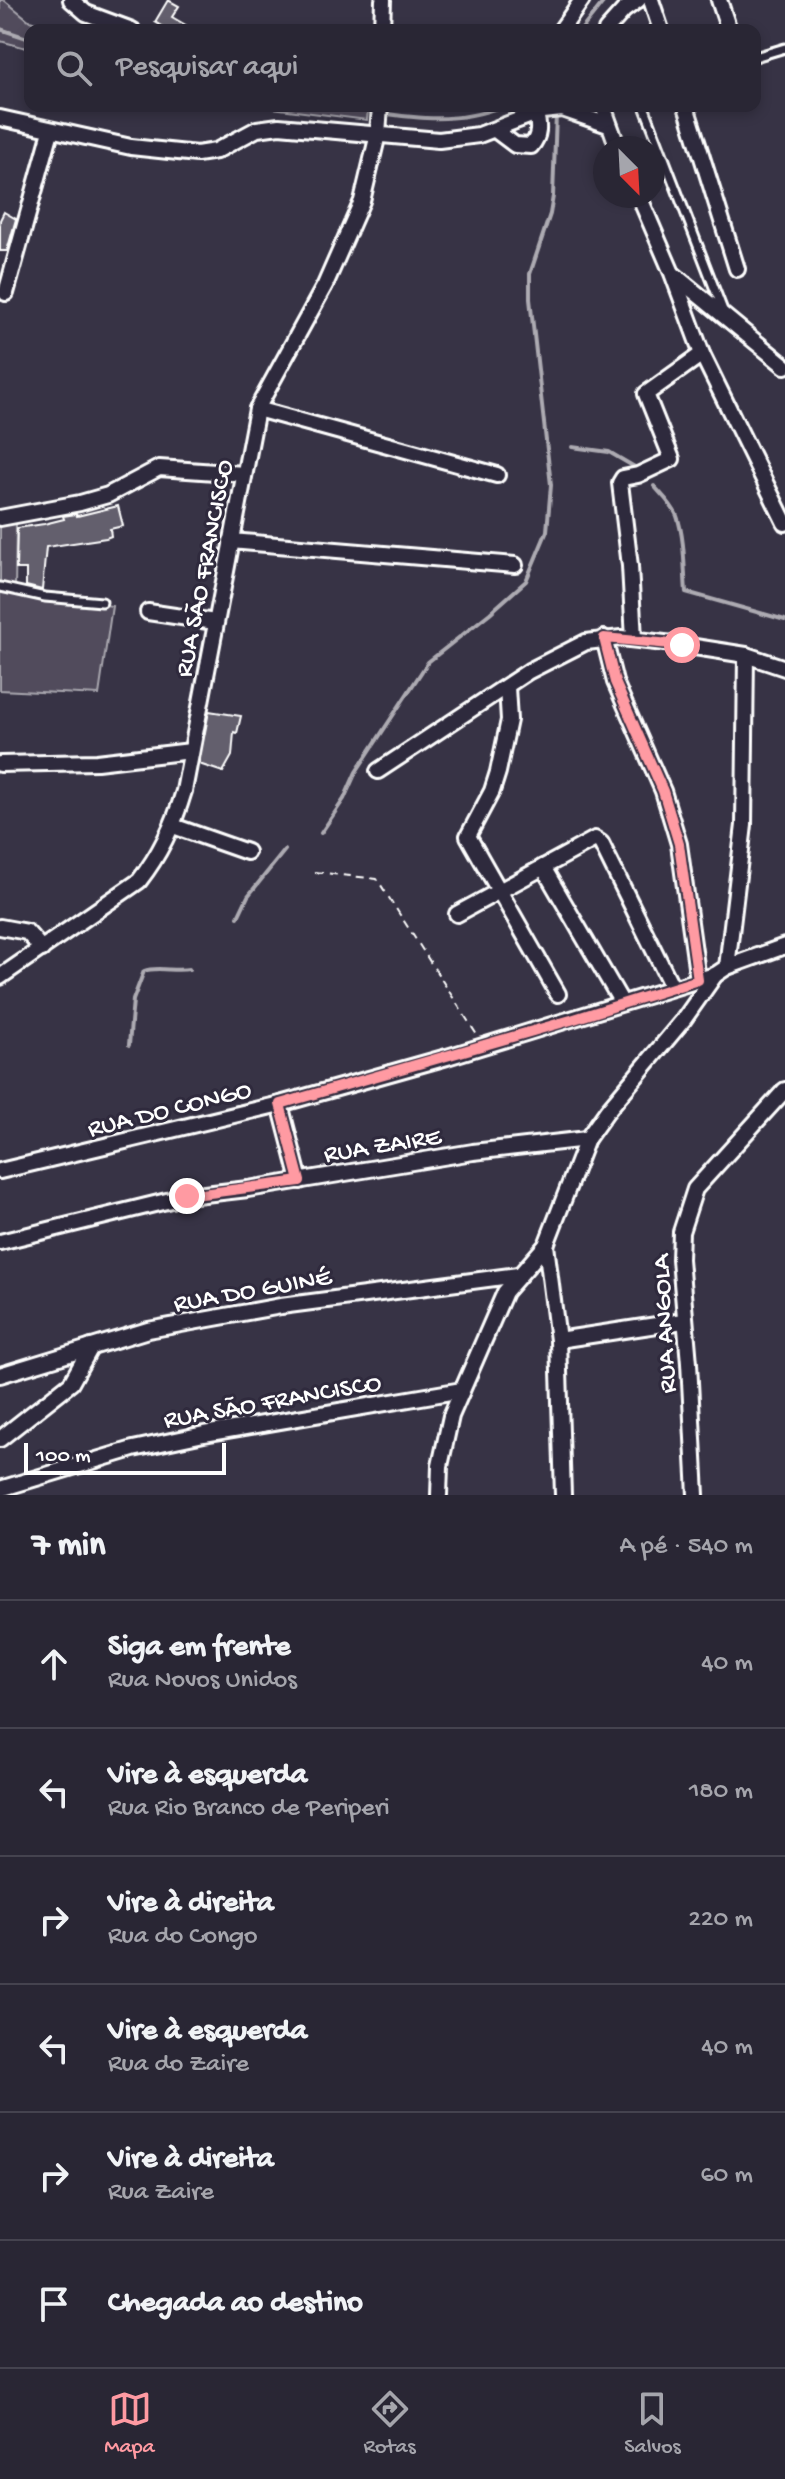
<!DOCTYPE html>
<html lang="pt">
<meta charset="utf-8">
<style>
:root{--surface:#292634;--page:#353240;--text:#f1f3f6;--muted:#a5a5ac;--line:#45434f;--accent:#ff9aa2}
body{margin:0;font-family:"Gochi Hand",sans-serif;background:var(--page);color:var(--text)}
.compass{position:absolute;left:593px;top:136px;width:72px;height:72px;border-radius:50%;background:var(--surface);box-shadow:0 4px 12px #0003;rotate:156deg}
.scale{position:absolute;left:24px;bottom:20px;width:202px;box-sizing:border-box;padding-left:8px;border:4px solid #fff;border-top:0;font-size:22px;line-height:28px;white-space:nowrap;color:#fff;-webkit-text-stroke:6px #2f2a3d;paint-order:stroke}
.stop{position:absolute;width:24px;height:24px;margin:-18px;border:6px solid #ff9aa2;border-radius:50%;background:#fff}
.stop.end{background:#ff9aa2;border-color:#fff;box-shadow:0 2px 8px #0008}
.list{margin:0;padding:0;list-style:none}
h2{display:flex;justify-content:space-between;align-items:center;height:104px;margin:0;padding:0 32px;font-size:34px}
h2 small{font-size:26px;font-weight:400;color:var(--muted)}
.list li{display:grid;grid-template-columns:52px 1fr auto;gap:24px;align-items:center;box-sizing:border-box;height:128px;padding:0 32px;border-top:2px solid var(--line)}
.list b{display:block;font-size:30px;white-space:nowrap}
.list p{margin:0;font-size:26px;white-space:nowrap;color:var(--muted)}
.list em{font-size:26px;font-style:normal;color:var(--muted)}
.icon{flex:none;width:44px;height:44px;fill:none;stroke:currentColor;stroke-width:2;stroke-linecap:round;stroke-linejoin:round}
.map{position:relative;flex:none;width:785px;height:1495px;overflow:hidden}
.search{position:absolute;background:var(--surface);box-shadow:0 4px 12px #0003;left:24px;right:24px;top:24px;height:88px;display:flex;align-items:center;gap:20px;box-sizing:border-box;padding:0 28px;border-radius:16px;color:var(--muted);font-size:30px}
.sheet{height:872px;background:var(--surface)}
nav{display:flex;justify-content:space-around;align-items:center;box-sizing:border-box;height:112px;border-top:2px solid var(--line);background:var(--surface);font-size:22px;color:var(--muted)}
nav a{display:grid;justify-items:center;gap:4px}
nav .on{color:var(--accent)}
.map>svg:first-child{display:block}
.green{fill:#514c5c;stroke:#a8a6ae;stroke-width:2}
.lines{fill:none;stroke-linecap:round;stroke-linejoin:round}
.stream{stroke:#adabb2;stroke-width:4}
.building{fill:#635f6d;stroke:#fff;stroke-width:2}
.service-casing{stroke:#fff;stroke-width:13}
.minor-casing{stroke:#fff;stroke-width:20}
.path{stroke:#fff;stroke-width:2;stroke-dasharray:8 6;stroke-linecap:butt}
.service{stroke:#2f2a3d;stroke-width:7}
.minor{stroke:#2f2a3d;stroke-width:14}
.route{stroke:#ff9aa2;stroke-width:10}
.labels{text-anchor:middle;stroke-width:6;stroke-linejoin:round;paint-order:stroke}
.street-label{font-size:26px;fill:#fff;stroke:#2f2a3d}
</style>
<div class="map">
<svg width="785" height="1495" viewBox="0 0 785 1495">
<rect width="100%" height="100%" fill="#373345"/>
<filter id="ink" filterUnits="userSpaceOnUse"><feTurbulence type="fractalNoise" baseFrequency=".0125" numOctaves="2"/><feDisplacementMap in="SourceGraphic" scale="16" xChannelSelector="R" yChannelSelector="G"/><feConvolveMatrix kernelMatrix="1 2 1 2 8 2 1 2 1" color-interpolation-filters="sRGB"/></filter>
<g filter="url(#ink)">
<g class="green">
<path d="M0,0H4L30,21L55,30H30V49L0,41Z"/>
<path d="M256,106H355L368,108L367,120Z"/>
<path d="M16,523L15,591L112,606L99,695L0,690V525Z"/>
</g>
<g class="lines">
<g class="stream">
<path d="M0,29L30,39"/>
<path d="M581,30L605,0"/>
<path d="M336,106C391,114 448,129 502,106"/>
<path d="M572,447L609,452L638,469"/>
<path d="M654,486C662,495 672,504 677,516C685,539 684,568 686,592L785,620"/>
<path d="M321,833L344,799L356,772L428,662L490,613L526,581L547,531L551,485L530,299V274L550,214L553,196L556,114"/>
<path d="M238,917L248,896L285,850"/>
<path d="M129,1045L133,1000L144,971C157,966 174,972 189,969"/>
</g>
</g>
<g class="building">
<path d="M168,0L179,6L172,17L194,30H168L155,22Z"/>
<path d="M4,212L16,219L7,251H0V220Z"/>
<path d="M118,506L123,526L110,529L111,536L106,538L46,547L42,590L26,586V569H16L17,528L44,524L64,519L63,516L76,514L77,516Z"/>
<path d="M209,711L241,716L237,733L234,732L232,756L223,772L199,764Z"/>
</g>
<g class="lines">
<g class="service-casing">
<g id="service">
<path d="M755,57L785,48"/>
<path d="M644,106L724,313"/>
<path d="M0,587L45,597L102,602"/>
</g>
</g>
<g class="minor-casing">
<g id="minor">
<path d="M71,0L86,13L132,30"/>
<path d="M651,0L661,30"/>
<path d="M719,0L729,30"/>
<path d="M382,30L383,0"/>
<path d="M561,30L582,0"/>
<path d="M606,30L624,10L638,0"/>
<path d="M603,106L618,148"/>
<path d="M686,106L737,269"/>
<path d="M0,118L131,147L197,154L216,151L257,129L279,126L439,140L479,135L542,111L562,109L608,125"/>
<path d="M495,130L515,145L531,146C540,136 539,126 536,113"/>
<path d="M639,196L672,273L702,354L785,523"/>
<path d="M673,274L785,366"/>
<path d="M6,293L51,131"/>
<path d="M257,409L497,475"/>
<path d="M0,518L80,503L108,495L159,468L244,474"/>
<path d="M231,541L515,565"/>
<path d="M148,612L215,622"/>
<path d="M604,638L615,682L663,791L679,844L698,980"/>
<path d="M634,639L630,566L620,483L623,478L638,475L672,459L646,394L702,354"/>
<path d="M507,687L509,720L498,772L492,791L468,836L558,994"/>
<path d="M0,764L97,762L191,751"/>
<path d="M378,771L529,671L586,642L621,638L682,645L746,655L785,668"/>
<path d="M173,826L247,852"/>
<path d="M543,867L622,1003"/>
<path d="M457,914L595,839L601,843L672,987"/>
<path d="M0,927L27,932L42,949"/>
<path d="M727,967L785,946"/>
<path d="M0,977L139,881C161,853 174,825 184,791L257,409L325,285L362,201L378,134L380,106"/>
<path d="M280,1104L300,1181"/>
<path d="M0,1171L280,1104L447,1057L715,975L727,967L744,825L746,655"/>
<path d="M0,1242L187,1196L248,1189L473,1152L587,1139"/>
<path d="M546,1245L558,1340L563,1495"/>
<path d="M558,1340L683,1321"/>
<path d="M0,1375L148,1330L281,1306L518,1275"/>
<path d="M0,1439L71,1383L91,1347"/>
<path d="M0,1489L133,1449L204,1434L462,1390"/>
<path d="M439,1495L440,1466L451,1416L505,1292L546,1245L587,1139L607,1111L684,1019L715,975"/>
<path d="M696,1495L689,1363L680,1259L681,1232L695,1189L785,1090"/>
</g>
</g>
<path class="path" d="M315,872L377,879L477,1035"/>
<use href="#service" class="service"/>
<use href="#minor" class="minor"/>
</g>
</g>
<g class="lines" filter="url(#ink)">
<path class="route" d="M187,1196L300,1181L280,1104L571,1020L698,980L679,844L663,791L615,682L604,638L682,645"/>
</g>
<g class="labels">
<g class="street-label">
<text transform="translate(202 568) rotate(-79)" y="9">RUA SÃO FRANCISCO</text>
<text transform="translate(169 1107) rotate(-14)" y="9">RUA DO CONGO</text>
<text transform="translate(382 1143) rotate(-9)" y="9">RUA ZAIRE</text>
<text transform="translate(252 1288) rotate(-10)" y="9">RUA DO GUINÉ</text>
<text transform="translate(662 1324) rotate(-93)" y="9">RUA ANGOLA</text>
<text transform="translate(272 1399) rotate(-10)" y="9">RUA SÃO FRANCISCO</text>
</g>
</g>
</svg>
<svg class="compass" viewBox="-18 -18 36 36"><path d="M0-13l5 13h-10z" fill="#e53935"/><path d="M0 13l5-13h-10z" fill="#a5a5ac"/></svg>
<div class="scale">100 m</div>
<div class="stop" style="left:682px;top:645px"></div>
<div class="stop end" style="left:187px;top:1196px"></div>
<div class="search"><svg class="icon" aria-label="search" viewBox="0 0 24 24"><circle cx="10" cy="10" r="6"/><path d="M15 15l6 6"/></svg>Pesquisar aqui</div>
</div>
<section class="sheet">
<h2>7 min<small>A pé · 540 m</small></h2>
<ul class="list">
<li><svg class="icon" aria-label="ahead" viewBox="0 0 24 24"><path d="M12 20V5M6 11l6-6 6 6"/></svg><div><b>Siga em frente</b><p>Rua Novos Unidos</p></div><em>40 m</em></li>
<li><svg class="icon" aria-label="left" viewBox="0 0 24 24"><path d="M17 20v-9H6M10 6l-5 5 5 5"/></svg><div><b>Vire à esquerda</b><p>Rua Rio Branco de Periperi</p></div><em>180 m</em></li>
<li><svg class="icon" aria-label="right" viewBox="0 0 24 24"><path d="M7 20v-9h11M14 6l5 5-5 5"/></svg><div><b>Vire à direita</b><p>Rua do Congo</p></div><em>220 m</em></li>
<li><svg class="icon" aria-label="left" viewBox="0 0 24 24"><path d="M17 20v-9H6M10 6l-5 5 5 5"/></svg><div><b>Vire à esquerda</b><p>Rua do Zaire</p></div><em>40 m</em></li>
<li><svg class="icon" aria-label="right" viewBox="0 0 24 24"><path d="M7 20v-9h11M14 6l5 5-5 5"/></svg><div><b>Vire à direita</b><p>Rua Zaire</p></div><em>60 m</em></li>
<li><svg class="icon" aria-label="arrive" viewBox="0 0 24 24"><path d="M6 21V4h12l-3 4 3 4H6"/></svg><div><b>Chegada ao destino</b></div></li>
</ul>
</section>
<nav>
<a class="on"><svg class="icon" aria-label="map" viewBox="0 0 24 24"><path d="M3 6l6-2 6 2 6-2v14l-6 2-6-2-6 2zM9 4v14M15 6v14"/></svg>Mapa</a>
<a><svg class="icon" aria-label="directions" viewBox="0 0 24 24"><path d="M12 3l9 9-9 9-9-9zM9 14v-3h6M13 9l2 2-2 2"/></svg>Rotas</a>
<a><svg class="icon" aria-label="saved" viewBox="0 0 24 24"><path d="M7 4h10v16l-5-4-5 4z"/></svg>Salvos</a>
</nav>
